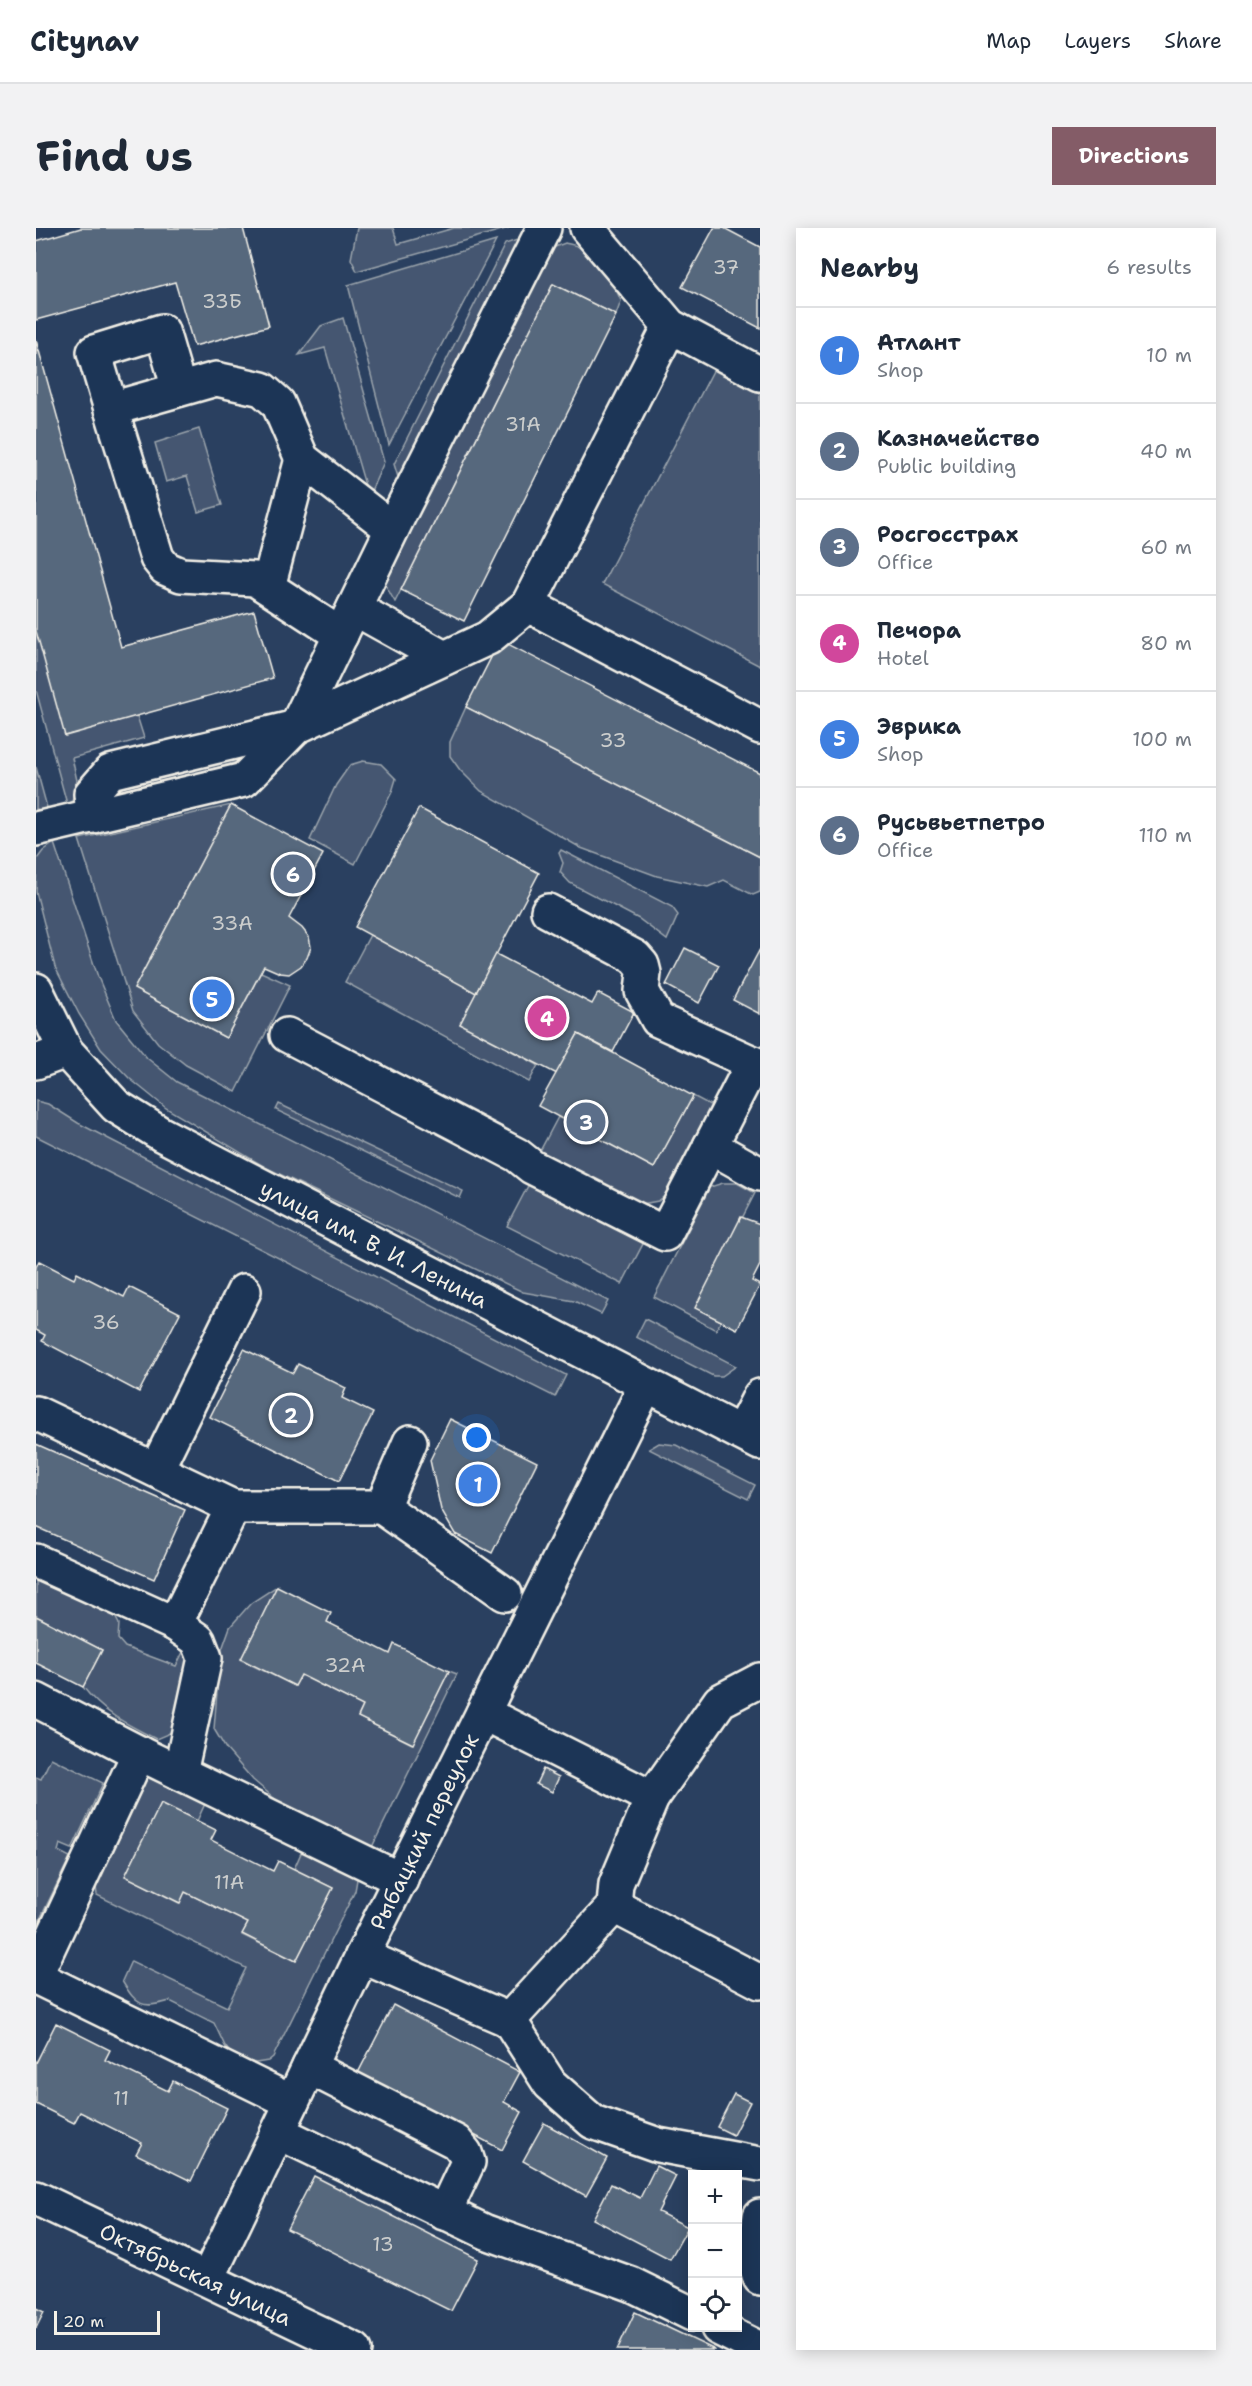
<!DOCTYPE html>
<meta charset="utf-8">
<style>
:root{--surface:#fff;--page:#f2f2f3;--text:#1f2937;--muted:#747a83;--line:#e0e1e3;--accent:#845c67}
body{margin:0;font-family:"Shantell Sans",sans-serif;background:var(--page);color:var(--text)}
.controls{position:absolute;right:18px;bottom:18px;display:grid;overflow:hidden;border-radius:0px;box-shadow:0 3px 15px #0003}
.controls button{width:54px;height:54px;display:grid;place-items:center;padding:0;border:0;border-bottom:2px solid var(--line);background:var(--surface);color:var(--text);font:30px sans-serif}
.scale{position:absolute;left:18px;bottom:15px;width:106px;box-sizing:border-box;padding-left:6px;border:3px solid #f4f1e8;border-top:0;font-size:16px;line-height:21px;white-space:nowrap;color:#f4f1e8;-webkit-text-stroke:4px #1d3557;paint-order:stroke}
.you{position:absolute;left:441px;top:1210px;width:21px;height:21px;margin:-15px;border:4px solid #fff;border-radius:50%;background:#1a73e8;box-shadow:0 0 0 9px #1a73e833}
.badge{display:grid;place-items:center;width:39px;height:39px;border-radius:50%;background:var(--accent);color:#fff;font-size:20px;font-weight:700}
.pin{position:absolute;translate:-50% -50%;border:3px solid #fff;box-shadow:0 2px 6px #0006}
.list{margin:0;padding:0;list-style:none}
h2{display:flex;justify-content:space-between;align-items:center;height:78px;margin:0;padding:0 24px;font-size:26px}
h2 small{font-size:20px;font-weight:400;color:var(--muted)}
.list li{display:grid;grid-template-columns:39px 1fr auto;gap:18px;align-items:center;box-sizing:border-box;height:96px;padding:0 24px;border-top:2px solid var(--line)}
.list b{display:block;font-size:22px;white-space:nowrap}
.list p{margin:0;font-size:20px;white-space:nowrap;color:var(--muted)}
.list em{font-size:20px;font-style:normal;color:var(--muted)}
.icon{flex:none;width:33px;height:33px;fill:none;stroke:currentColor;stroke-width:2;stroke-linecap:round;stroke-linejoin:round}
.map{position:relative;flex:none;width:724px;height:2122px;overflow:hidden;border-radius:0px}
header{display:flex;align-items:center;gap:36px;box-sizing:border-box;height:84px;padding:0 30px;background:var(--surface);border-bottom:2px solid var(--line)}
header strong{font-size:28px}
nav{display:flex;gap:33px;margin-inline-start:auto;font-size:21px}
.intro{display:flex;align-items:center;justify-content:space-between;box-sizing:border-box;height:144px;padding:0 36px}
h1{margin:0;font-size:42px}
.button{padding:15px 27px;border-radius:0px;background:var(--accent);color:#fff;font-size:21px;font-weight:700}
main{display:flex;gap:36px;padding:0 36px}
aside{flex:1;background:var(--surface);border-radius:0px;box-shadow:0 3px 15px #0003}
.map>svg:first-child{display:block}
.green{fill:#445771;stroke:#9ca4ac;stroke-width:1.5}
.building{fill:#56677d;stroke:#f4f1e8;stroke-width:1.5}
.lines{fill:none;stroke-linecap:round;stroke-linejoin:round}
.minor-casing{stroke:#f4f1e8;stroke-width:38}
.major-casing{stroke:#f4f1e8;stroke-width:38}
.minor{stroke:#1d3557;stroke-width:33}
.major{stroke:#1d3557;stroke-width:33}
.labels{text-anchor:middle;stroke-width:5;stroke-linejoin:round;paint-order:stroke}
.number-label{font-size:20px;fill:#cccecd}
.street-label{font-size:22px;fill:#f4f1e8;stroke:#1d3557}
</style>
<header>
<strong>Citynav</strong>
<nav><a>Map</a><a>Layers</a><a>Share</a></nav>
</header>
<div class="intro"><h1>Find us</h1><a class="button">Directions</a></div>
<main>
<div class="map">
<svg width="724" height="2122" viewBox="0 0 724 2122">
<rect width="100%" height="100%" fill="#2a4060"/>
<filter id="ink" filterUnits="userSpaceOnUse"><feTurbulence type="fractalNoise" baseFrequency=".0167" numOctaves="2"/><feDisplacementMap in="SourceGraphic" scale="12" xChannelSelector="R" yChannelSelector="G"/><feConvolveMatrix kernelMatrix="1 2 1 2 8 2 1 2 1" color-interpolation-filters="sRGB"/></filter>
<g filter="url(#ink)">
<g class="green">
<path d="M321,0H357L362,16L418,0H473L321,43L315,31Z"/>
<path d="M487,10L365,259L358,236L469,16Z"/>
<path d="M460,13L353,217L312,57Z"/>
<path d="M529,15C537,17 546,18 552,24C567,36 578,56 585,73L580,87L517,56L359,374L346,351L509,27L519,19Z"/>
<path d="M307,90L348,234L334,265L331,264L289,120L263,127L285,98Z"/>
<path d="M678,141L724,165V438L566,356Z"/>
<path d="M163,201L186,277L162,284L151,248L130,254L119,215Z"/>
<path d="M0,403L101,488L108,510L36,530L42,557L36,573L31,576L0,462Z"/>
<path d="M430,479L724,629V664L717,667L688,652L672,659L621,648L545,620L445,563L424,542L414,528V514Z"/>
<path d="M204,520L208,530L205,533L78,568L97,549Z"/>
<path d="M327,533L345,536L360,551L356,564L319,636L274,612L300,557L314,537Z"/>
<path d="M0,539L12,583L0,581Z"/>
<path d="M195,577L98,761L190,810L225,744L254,757L200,864L150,837L122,815L97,783L43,611Z"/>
<path d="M18,615L62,749L80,792L111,830L141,854L572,1073L565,1086L538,1073L487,1064L229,939L130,880L93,850L65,821L43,786L19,739L0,664L1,631L7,623Z"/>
<path d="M525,622L636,679L642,687L631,712L603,691L534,655L524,644L527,635L523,625Z"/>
<path d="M334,707L441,764L424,796L502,837L493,854L309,754Z"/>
<path d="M657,868L676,878L633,965L622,973L606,976L503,925L522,889L618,940Z"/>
<path d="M0,873L12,876L42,895L530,1147L519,1169L0,908Z"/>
<path d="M243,876L427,963L424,970L240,882Z"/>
<path d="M687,955H701L719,965L660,1080L685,1093L680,1102L618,1069L674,959Z"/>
<path d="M493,956L608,1014L586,1056L471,998Z"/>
<path d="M609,1091L700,1138L686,1148H677L600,1109Z"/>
<path d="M623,1215L640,1217L719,1257L712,1271L613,1221Z"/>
<path d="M0,1343L76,1383L83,1396L82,1411L89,1419L140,1438L147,1424L153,1434L146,1479L134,1505L120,1511C91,1496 68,1486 47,1459L66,1422L0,1388Z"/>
<path d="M241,1358L205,1432L259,1458L265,1447L327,1478L322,1489L376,1516L413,1443L421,1446L336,1619L326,1621L245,1576L217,1552L190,1521L178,1501L184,1427L194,1399L215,1375Z"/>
<path d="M15,1530L67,1555L36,1621L24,1616L22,1623L34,1629L3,1693L0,1692V1549L5,1551Z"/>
<path d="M116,1540L173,1567L161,1593L90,1648L143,1675L149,1664L212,1695L206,1707L260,1733L297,1660L258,1641L269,1616L322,1646L319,1663L237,1829L232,1833L220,1835L207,1832L196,1827L189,1818L178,1795L134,1773C106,1781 101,1778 86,1753L95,1733L191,1779L210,1740L61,1667L60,1659Z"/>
</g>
<g class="building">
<path d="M45,0H207L233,98L158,118L139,54L0,92V13Z"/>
<path d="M678,0H688L724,19V100L646,59Z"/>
<path d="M517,56L580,87L428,393L365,362Z"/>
<path d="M0,112L85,419L218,383L237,450L29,508L0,403Z"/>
<path d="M464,412L724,545V629L430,479Z"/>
<path d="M195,577L287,626L253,690L266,700L273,709L275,719L271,730L265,738L253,746L244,745L228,738L190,810L98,761Z"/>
<path d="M383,580L503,645L440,765L319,699Z"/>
<path d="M649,720L683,737L663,775L630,757Z"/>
<path d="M724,721V786L697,772Z"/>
<path d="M460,726L556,776L562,765L598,784L577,824L542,806L521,846L424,796Z"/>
<path d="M542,806L657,868L618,940L502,878Z"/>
<path d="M705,989L724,996V1037L716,1053L724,1057L701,1101L659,1080Z"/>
<path d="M3,1033L38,1051L41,1045L88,1069L93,1059L144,1085L103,1164L6,1113L9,1107L0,1102V1039Z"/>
<path d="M208,1121L257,1145L262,1136L310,1160L306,1170L337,1185L303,1253L174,1189Z"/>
<path d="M414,1191L501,1234L456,1325L419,1306L405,1282L394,1232Z"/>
<path d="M0,1216L149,1282L118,1351L0,1299Z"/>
<path d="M241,1358L295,1385L291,1394L354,1426L358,1416L413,1443L377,1516L322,1489L327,1478L265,1447L259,1458L205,1431Z"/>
<path d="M0,1388L66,1422L47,1459L0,1435Z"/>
<path d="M507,1541L523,1549L516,1564L500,1556Z"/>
<path d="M125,1575L180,1602L175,1612L237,1643L242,1633L297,1660L260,1733L206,1706L212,1695L149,1664L144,1675L89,1648Z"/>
<path d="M357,1777L484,1844L468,1874L486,1884L466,1922L322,1845Z"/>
<path d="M20,1795L74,1822L69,1832L132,1863L137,1853L191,1880L155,1953L100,1926L106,1915L44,1884L38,1895L0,1876V1835Z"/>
<path d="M698,1866L714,1874L697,1907L681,1899Z"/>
<path d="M508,1895L571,1930L550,1968L487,1933Z"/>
<path d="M620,1938L640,1948L622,1984L652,1999L634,2031L557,1991L575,1956L604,1970Z"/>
<path d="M278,1948L442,2031L415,2083L251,2001Z"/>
<path d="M0,2080L8,2084L0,2100Z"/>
<path d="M599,2084L679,2122H581Z"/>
</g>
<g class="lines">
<g class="minor-casing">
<g id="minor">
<path d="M551,0L634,98L724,146"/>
<path d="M634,98L492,377L724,499"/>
<path d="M75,181L58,124L126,103L143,161"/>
<path d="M232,359L266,231"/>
<path d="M318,380L408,430"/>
<path d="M305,407L219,351L145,347L129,340L121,330L75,181L180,151L226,161L242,175L266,231L356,301"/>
<path d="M57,588L55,566L74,544L260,499L365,283L508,0"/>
<path d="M0,601L208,552L260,499L452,410L492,377"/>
<path d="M512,683L599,729L606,737L608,745L606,763L622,792L717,835"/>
<path d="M251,807L481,927L496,939L629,1006L717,835L724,838"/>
<path d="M0,834L30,823"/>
<path d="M674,918L724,946"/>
<path d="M0,1185L197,1279"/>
<path d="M705,1205L724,1168"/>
<path d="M374,1214L346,1279L469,1366"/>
<path d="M120,1242L208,1063"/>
<path d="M0,1333L139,1396L197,1279H346"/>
<path d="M139,1396L162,1412L169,1430L144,1545"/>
<path d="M0,1472L103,1525"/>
<path d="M447,1485L616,1570"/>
<path d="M578,1678L724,1754"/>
<path d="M326,1728L473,1792L578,1678L580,1656L616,1570L684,1473L724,1452"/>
<path d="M0,1746L103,1525L365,1652"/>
<path d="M0,1749L256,1874"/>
<path d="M473,1792L514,1856L557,1894L622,1917L724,1936"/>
<path d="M273,1839L420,1914L429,1925L432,1934L408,1985"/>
<path d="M242,1904L450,2004L595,2056L656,2086"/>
<path d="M724,1988L718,2032L724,2050"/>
<path id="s1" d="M172,2050L326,1728L610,1157"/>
<path d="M682,2100L724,2121"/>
</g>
</g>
<g class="major-casing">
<g id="major">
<path id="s2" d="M0,762L30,823L80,878L125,906L724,1215"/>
<path id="s3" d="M0,1970L319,2122"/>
</g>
</g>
<use href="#minor" class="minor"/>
<use href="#major" class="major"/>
</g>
</g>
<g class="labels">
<g class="number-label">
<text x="690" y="46">37</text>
<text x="186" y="80">33Б</text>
<text x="487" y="203">31А</text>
<text x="577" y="519">33</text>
<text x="196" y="702">33А</text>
<text x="70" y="1101">36</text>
<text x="309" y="1444">32А</text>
<text x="193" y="1661">11А</text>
<text x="85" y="1877">11</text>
<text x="347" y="2023">13</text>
</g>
<g class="street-label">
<text dy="8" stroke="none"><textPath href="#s2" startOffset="435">улица им. В. И. Ленина</textPath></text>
<text dy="8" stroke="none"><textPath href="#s1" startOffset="496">Рыбацкий переулок</textPath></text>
<text dy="8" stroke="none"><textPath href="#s3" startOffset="177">Октябрьская улица</textPath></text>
</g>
</g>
</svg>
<div class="controls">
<button>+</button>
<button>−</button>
<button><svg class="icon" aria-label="locate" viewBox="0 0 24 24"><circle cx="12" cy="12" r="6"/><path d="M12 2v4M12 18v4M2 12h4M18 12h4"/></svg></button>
</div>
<div class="scale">20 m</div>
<div class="you"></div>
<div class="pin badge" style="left:442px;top:1256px;background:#3f7fe0">1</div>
<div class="pin badge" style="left:255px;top:1187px;background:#5c6f8a">2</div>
<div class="pin badge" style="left:550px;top:894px;background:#5c6f8a">3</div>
<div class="pin badge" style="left:511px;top:790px;background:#d1479c">4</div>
<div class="pin badge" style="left:176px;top:771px;background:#3f7fe0">5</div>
<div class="pin badge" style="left:257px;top:646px;background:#5c6f8a">6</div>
</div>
<aside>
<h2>Nearby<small>6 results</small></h2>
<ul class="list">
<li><span class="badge" style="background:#3f7fe0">1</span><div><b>Атлант</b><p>Shop</p></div><em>10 m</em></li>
<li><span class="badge" style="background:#5c6f8a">2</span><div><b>Казначейство</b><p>Public building</p></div><em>40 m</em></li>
<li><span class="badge" style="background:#5c6f8a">3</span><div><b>Росгосстрах</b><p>Office</p></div><em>60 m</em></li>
<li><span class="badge" style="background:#d1479c">4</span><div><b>Печора</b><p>Hotel</p></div><em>80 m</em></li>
<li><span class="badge" style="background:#3f7fe0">5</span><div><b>Эврика</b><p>Shop</p></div><em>100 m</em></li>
<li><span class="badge" style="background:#5c6f8a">6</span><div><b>Русьвьетпетро</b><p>Office</p></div><em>110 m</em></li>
</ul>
</aside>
</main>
